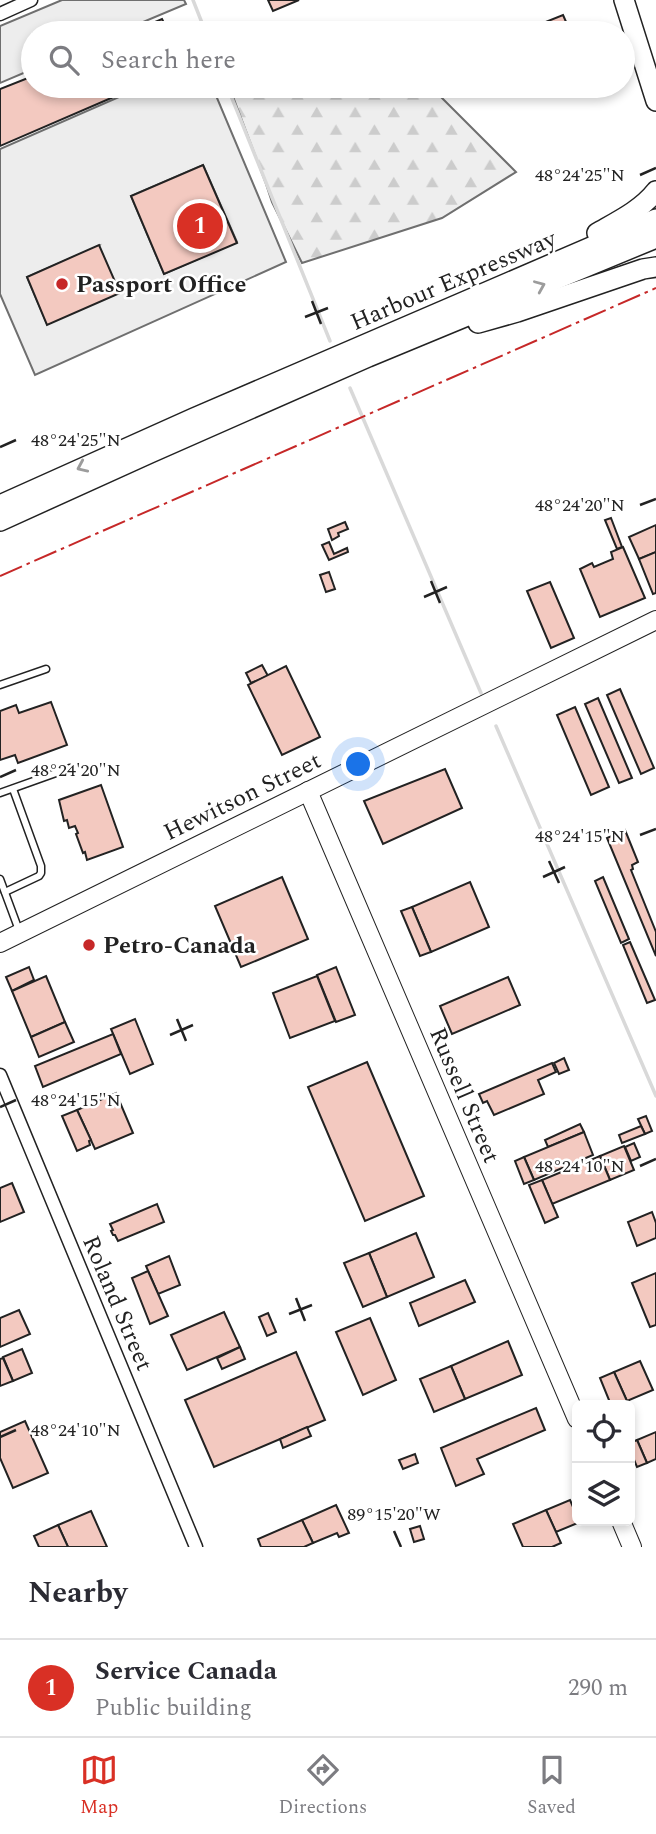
<!DOCTYPE html>
<meta charset="utf-8">
<style>
:root{--surface:#fff;--page:#f7f7f7;--text:#2b2b33;--muted:#7c7c81;--line:#e1e1e2;--accent:#d93025}
body{margin:0;font-family:Spectral,serif;background:var(--page);color:var(--text)}
.controls{position:absolute;right:21px;bottom:21px;display:grid;overflow:hidden;border-radius:10px;box-shadow:0 4px 10px #0003}
.controls button{width:63px;height:63px;display:grid;place-items:center;padding:0;border:0;border-bottom:2px solid var(--line);background:var(--surface);color:var(--text);font:35px sans-serif}
.you{position:absolute;left:359px;top:765px;width:24px;height:24px;margin:-18px;border:5px solid #fff;border-radius:50%;background:#1a73e8;box-shadow:0 0 0 10px #1a73e833}
.badge{display:grid;place-items:center;width:46px;height:46px;border-radius:50%;background:var(--accent);color:#fff;font-size:23px;font-weight:700}
.pin{position:absolute;translate:-50% -50%;border:4px solid #fff;box-shadow:0 2px 7px #0006}
.list{margin:0;padding:0;list-style:none}
h2{display:flex;justify-content:space-between;align-items:center;height:91px;margin:0;padding:0 28px;font-size:30px}
h2 small{font-size:23px;font-weight:400;color:var(--muted)}
.list li{display:grid;grid-template-columns:46px 1fr auto;gap:21px;align-items:center;box-sizing:border-box;height:98px;padding:0 28px;border-top:2px solid var(--line)}
.list b{display:block;font-size:26px;white-space:nowrap}
.list p{margin:0;font-size:23px;white-space:nowrap;color:var(--muted)}
.list em{font-size:23px;font-style:normal;color:var(--muted)}
.icon{flex:none;width:38px;height:38px;fill:none;stroke:currentColor;stroke-width:2;stroke-linecap:round;stroke-linejoin:round}
.map{position:relative;flex:none;width:656px;height:1547px;overflow:hidden}
.search{position:absolute;background:var(--surface);box-shadow:0 4px 10px #0003;left:21px;right:21px;top:21px;height:77px;display:flex;align-items:center;gap:18px;box-sizing:border-box;padding:0 24px;border-radius:38px;color:var(--muted);font-size:26px}
.sheet{height:189px;background:var(--surface)}
nav{display:flex;justify-content:space-around;align-items:center;box-sizing:border-box;height:98px;border-top:2px solid var(--line);background:var(--surface);font-size:19px;color:var(--muted)}
nav a{display:grid;justify-items:center;gap:4px}
nav .on{color:var(--accent)}
.map>svg:first-child{display:block}
.forest{fill:url(#forest-firs);stroke:#6f6f6f;stroke-width:2}
.parking{fill:#ededed;stroke:#6f6f6f;stroke-width:2;fill-rule:evenodd}
.lines{fill:none;stroke-linecap:round;stroke-linejoin:round}
.stream{stroke:#d9d9d9;stroke-width:3.5}
.building{fill:#f3c9c0;stroke:#222;stroke-width:2}
.lane-casing{stroke:#222;stroke-width:9}
.street-casing{stroke:#222;stroke-width:15}
.secondary-casing{stroke:#222;stroke-width:20}
.primary-casing{stroke:#222;stroke-width:22}
.lane{stroke:#fff;stroke-width:6}
.street{stroke:#fff;stroke-width:12}
.secondary{stroke:#fff;stroke-width:18}
.primary{stroke:#fff;stroke-width:19}
.power{stroke:#c62828;stroke-width:2;stroke-dasharray:24 5 3.5 5;stroke-linecap:butt}
.oneway{stroke:#9c9c9c}
.ticks{fill:none;stroke:#222;stroke-width:2.5}
.poi-dot{fill:#c62828;stroke:#fff;stroke-width:2.5}
.labels{text-anchor:middle;stroke-width:5;stroke-linejoin:round;paint-order:stroke}
.street-label{font-size:24px;fill:#222;stroke:#fff}
.poi-label{font-size:24px;font-weight:bold;fill:#222;stroke:#fff;text-anchor:start}
.ticks-label{font-size:18px;text-anchor:middle;fill:#222;stroke:#fff;stroke-width:5;stroke-linejoin:round;paint-order:stroke}
</style>
<div class="map">
<svg width="656" height="1547" viewBox="0 0 656 1547">
<defs>
<pattern id="forest-firs" width="22" height="20" patternUnits="userSpaceOnUse" patternTransform="scale(1.75)"><rect width="22" height="20" fill="#eee"/><path d="M5 1l3.5 6h-7zM16 11l3.5 6h-7z" fill="#ccc"/></pattern>
</defs>
<rect width="100%" height="100%" fill="#fff"/>
<path class="forest" d="M229,86H430L516,172L442,218L302,263L272,202L266,184Z"/>
<g class="parking">
<path d="M62,0H184L186,4L117,33H33V69L0,83V26Z"/>
<path d="M144,86H212L286,262L35,375L0,294V149ZM203,165L237,242L164,274L131,196ZM99,246L47,324L27,277Z"/>
</g>
<g class="lines">
<g class="stream">
<path d="M193,0L206,33"/>
<path d="M227,86L330,341"/>
<path d="M350,388L481,693"/>
<path d="M496,726L656,1096"/>
</g>
</g>
<g class="building">
<path d="M268,0H299L273,11Z"/>
<path d="M563,15L571,33H524L523,31Z"/>
<path d="M162,19L169,33H129Z"/>
<path d="M33,76V86H139L0,146V89Z"/>
<path d="M203,165L237,243L164,274L131,196Z"/>
<path d="M99,245L120,293L47,325L27,277Z"/>
<path d="M611,518L622,547L617,549L605,520Z"/>
<path d="M345,522L348,529L338,533L339,536L332,540L328,529Z"/>
<path d="M656,525V552L639,559L629,537Z"/>
<path d="M329,542L334,554L347,548L348,552L329,560L322,545Z"/>
<path d="M623,547L645,598L600,617L580,569L592,563L594,567L613,559L611,552Z"/>
<path d="M656,552V593L653,594L639,559Z"/>
<path d="M329,572L335,589L326,592L320,575Z"/>
<path d="M550,582L574,638L551,648L527,591Z"/>
<path d="M262,665L268,676L251,683L246,673Z"/>
<path d="M286,666L320,737L282,755L248,685Z"/>
<path d="M620,689L654,768L641,774L607,695Z"/>
<path d="M598,698L632,778L619,783L585,704Z"/>
<path d="M51,702L67,745L18,763L15,755L0,760V711L16,705L19,713Z"/>
<path d="M575,707L609,787L591,795L557,715Z"/>
<path d="M445,769L462,808L383,844L364,801Z"/>
<path d="M101,785L123,847L87,860L85,852L83,853L76,834L78,833L75,826L69,828L67,820L64,821L59,800Z"/>
<path d="M625,830L638,862L632,865L633,869L631,870L656,932V956L607,838Z"/>
<path d="M282,877L308,939L241,967L215,906Z"/>
<path d="M603,877L629,939L621,943L595,881Z"/>
<path d="M470,882L489,927L431,952L412,907Z"/>
<path d="M412,907L431,952L420,956L401,911Z"/>
<path d="M630,942L655,1000L647,1003L623,945Z"/>
<path d="M29,967L34,980L12,991L6,977Z"/>
<path d="M336,967L355,1015L336,1022L317,975Z"/>
<path d="M46,976L65,1022L31,1037L12,991Z"/>
<path d="M317,976L335,1021L290,1038L273,993Z"/>
<path d="M508,977L520,1005L452,1034L440,1006Z"/>
<path d="M135,1019L153,1064L130,1074L111,1029Z"/>
<path d="M65,1022L74,1042L39,1057L31,1037Z"/>
<path d="M113,1034L121,1054L43,1087L35,1066Z"/>
<path d="M564,1058L569,1070L559,1074L554,1063Z"/>
<path d="M367,1062L424,1196L365,1221L308,1087Z"/>
<path d="M552,1063L556,1072L538,1080L544,1094L494,1115L487,1101L483,1103L479,1094Z"/>
<path d="M116,1093L133,1133L95,1149L77,1110Z"/>
<path d="M77,1110L91,1140L89,1141L90,1145L77,1151L62,1116Z"/>
<path d="M646,1116L652,1131L645,1134L638,1119Z"/>
<path d="M580,1124L584,1132L548,1147L545,1140Z"/>
<path d="M641,1126L645,1134L622,1143L619,1135Z"/>
<path d="M584,1132L593,1155L534,1180L524,1157Z"/>
<path d="M634,1143L640,1157L631,1161L625,1147Z"/>
<path d="M624,1146L634,1170L610,1180L600,1156Z"/>
<path d="M600,1156L610,1180L552,1204L542,1180Z"/>
<path d="M524,1157L534,1180L524,1184L515,1161Z"/>
<path d="M542,1180L558,1217L545,1223L529,1185Z"/>
<path d="M12,1183L24,1212L0,1222V1188Z"/>
<path d="M157,1204L164,1222L118,1241L115,1235H113L111,1231L113,1230L110,1224Z"/>
<path d="M652,1212L656,1223V1238L637,1246L628,1222Z"/>
<path d="M416,1233L434,1277L387,1297L369,1253Z"/>
<path d="M369,1253L387,1297L363,1307L344,1263Z"/>
<path d="M169,1256L180,1285L158,1294L146,1266Z"/>
<path d="M148,1271L168,1316L150,1324L132,1278Z"/>
<path d="M656,1273V1325L650,1327L632,1283Z"/>
<path d="M465,1280L475,1302L419,1326L410,1303Z"/>
<path d="M19,1310L30,1334L0,1347V1318Z"/>
<path d="M224,1312L240,1347L187,1370L171,1335Z"/>
<path d="M268,1313L276,1332L267,1336L259,1317Z"/>
<path d="M370,1318L396,1380L363,1395L336,1332Z"/>
<path d="M508,1341L522,1375L465,1399L451,1366Z"/>
<path d="M240,1347L245,1359L222,1369L217,1358Z"/>
<path d="M22,1349L32,1373L13,1381L3,1357Z"/>
<path d="M296,1352L325,1420L214,1467L185,1400Z"/>
<path d="M3,1358L13,1381L0,1386V1359Z"/>
<path d="M640,1361L653,1390L627,1401L614,1372Z"/>
<path d="M451,1366L465,1399L434,1412L420,1379Z"/>
<path d="M614,1372L627,1401L618,1405H611L600,1378Z"/>
<path d="M536,1408L545,1430L477,1459L484,1474L456,1486L441,1448Z"/>
<path d="M25,1421L48,1473L13,1488L0,1458V1432Z"/>
<path d="M307,1427L311,1436L283,1448L280,1439Z"/>
<path d="M656,1432V1459L647,1463L637,1440Z"/>
<path d="M637,1440L647,1463L637,1467L630,1450V1443Z"/>
<path d="M415,1454L418,1463L403,1469L399,1460Z"/>
<path d="M570,1500L577,1516V1521L580,1522L556,1532L546,1510Z"/>
<path d="M336,1505L349,1533L339,1537L337,1533L313,1543L302,1520Z"/>
<path d="M546,1510L561,1543L552,1547H523L513,1524Z"/>
<path d="M91,1511L107,1547H68L58,1525Z"/>
<path d="M302,1520L313,1543L304,1547H261L258,1539Z"/>
<path d="M58,1525L68,1547H39L34,1536Z"/>
<path d="M420,1526L424,1539L414,1542L410,1529Z"/>
</g>
<g class="lines">
<g class="lane-casing">
<g id="lane">
<path d="M0,685L46,669"/>
<path d="M0,793L70,768"/>
<path d="M0,879L20,933"/>
<path d="M5,892L39,876L41,873V866L13,789"/>
</g>
</g>
<g class="street-casing">
<g id="street">
<path d="M0,14L31,0"/>
<path d="M0,1075L196,1547"/>
</g>
</g>
<g class="secondary-casing">
<g id="secondary">
<path d="M308,791L577,1419"/>
<path d="M0,943L656,620"/>
<path d="M621,1521L632,1547"/>
</g>
</g>
<g class="primary-casing">
<g id="primary">
<path d="M624,0L656,101"/>
<path d="M597,233C618,221 641,210 656,191"/>
<path d="M478,323L517,312L643,269L656,267"/>
<path d="M0,505L194,418L656,219"/>
<path d="M0,521L150,453L368,357L656,238"/>
</g>
</g>
<use href="#lane" class="lane"/>
<use href="#street" class="street"/>
<use href="#secondary" class="secondary"/>
<use href="#primary" class="primary"/>
<path class="power" d="M0,576L656,288"/>
</g>
<defs><path id="oneway-chevron" d="M-2-3.5L2.5 0L-2 3.5" fill="none" stroke-width="1.6" stroke-linecap="round" stroke-linejoin="round" transform="scale(1.75)"/></defs>
<g class="oneway">
<use href="#oneway-chevron" transform="translate(540 286) rotate(-23)"/>
<use href="#oneway-chevron" transform="translate(82 467) rotate(156)"/>
</g>
<path class="ticks" d="M640,175L656,168M312,301L321,324M305,317L328,308M0,447L16,440M640,505L656,499M431,581L440,603M424,597L447,587M0,777L16,770M640,835L656,829M549,861L559,883M543,877L565,867M177,1019L186,1041M170,1035L193,1025M0,1107L16,1100M640,1166L656,1159M296,1298L305,1321M289,1314L312,1305M0,1437L16,1430M394,1531L401,1547"/>
<g class="poi-dot">
<circle cx="62" cy="284" r="7"/>
<circle cx="89" cy="945" r="7"/>
</g>
<g class="labels">
<g class="street-label">
<text transform="translate(453 280) rotate(-23)" y="8">Harbour Expressway</text>
<text transform="translate(242 796) rotate(-26)" y="8">Hewitson Street</text>
<text transform="translate(465 1095) rotate(67)" y="8">Russell Street</text>
<text transform="translate(118 1303) rotate(67)" y="8">Roland Street</text>
</g>
<g class="poi-label">
<text x="76" y="292">Passport Office</text>
<text x="103" y="953">Petro-Canada</text>
</g>
</g>
<g class="ticks-label">
<text x="580" y="181">48°24'25"N</text>
<text x="76" y="446">48°24'25"N</text>
<text x="580" y="511">48°24'20"N</text>
<text x="76" y="776">48°24'20"N</text>
<text x="580" y="842">48°24'15"N</text>
<text x="76" y="1106">48°24'15"N</text>
<text x="580" y="1172">48°24'10"N</text>
<text x="76" y="1436">48°24'10"N</text>
<text x="394" y="1520">89°15'20"W</text>
</g>
</svg>
<div class="controls">
<button><svg class="icon" aria-label="locate" viewBox="0 0 24 24"><circle cx="12" cy="12" r="6"/><path d="M12 2v4M12 18v4M2 12h4M18 12h4"/></svg></button>
<button><svg class="icon" aria-label="layers" viewBox="0 0 24 24"><path d="M12 4l9 5-9 5-9-5zM3 14l9 5 9-5"/></svg></button>
</div>
<div class="you"></div>
<div class="pin badge" style="left:200px;top:226px">1</div>
<div class="search"><svg class="icon" aria-label="search" viewBox="0 0 24 24"><circle cx="10" cy="10" r="6"/><path d="M15 15l6 6"/></svg>Search here</div>
</div>
<section class="sheet">
<h2>Nearby<small></small></h2>
<ul class="list">
<li><span class="badge">1</span><div><b>Service Canada</b><p>Public building</p></div><em>290 m</em></li>
</ul>
</section>
<nav>
<a class="on"><svg class="icon" aria-label="map" viewBox="0 0 24 24"><path d="M3 6l6-2 6 2 6-2v14l-6 2-6-2-6 2zM9 4v14M15 6v14"/></svg>Map</a>
<a><svg class="icon" aria-label="directions" viewBox="0 0 24 24"><path d="M12 3l9 9-9 9-9-9zM9 14v-3h6M13 9l2 2-2 2"/></svg>Directions</a>
<a><svg class="icon" aria-label="saved" viewBox="0 0 24 24"><path d="M7 4h10v16l-5-4-5 4z"/></svg>Saved</a>
</nav>
